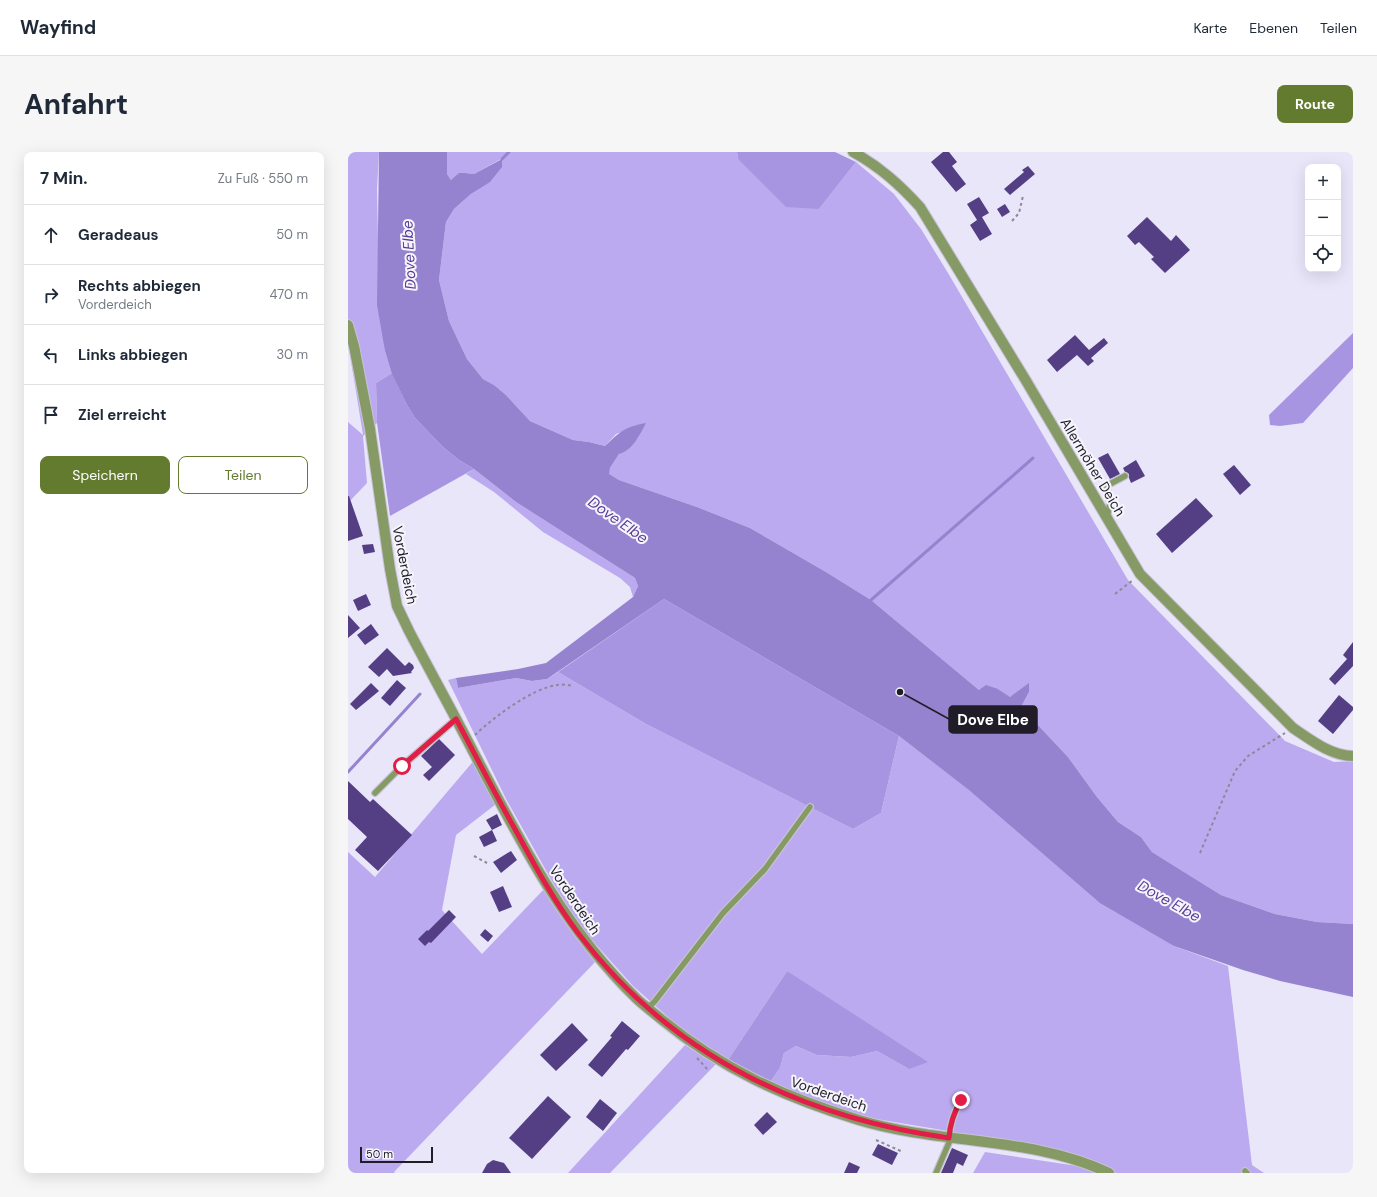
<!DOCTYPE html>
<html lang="de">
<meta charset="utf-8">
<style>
:root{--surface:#fff;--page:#f6f6f7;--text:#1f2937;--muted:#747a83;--line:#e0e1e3;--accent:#627b2e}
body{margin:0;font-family:"DM Sans",sans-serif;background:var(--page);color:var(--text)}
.controls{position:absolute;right:12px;top:12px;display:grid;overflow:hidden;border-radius:8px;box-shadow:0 4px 16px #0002}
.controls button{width:36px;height:36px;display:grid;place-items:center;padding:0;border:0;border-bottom:1px solid var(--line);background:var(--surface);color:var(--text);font:20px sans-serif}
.scale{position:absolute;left:12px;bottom:10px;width:73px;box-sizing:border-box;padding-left:4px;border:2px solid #201d29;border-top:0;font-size:11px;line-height:14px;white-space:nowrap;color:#201d29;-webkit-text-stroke:3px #f7f5fc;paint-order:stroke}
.stop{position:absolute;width:12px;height:12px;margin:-9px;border:3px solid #e11d48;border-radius:50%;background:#fff}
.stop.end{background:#e11d48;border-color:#fff;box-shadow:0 1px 4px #0008}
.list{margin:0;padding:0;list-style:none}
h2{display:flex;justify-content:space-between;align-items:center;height:52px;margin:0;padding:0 16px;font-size:17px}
h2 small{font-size:13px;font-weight:400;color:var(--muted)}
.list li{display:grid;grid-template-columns:26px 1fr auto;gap:12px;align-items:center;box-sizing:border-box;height:60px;padding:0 16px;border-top:1px solid var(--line)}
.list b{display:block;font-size:15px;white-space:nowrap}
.list p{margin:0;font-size:13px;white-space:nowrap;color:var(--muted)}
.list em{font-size:13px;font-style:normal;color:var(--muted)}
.actions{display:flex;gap:8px;padding:12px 16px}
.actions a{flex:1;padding:9px 0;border:1px solid var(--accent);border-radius:8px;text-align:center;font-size:14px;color:var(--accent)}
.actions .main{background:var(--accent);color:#fff}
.icon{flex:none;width:22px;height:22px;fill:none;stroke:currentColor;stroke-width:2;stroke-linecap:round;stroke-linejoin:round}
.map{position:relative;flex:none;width:1005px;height:1021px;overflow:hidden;border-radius:8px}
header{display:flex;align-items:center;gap:24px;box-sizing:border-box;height:56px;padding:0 20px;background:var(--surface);border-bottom:1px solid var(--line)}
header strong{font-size:19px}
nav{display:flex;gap:22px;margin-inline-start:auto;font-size:14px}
.intro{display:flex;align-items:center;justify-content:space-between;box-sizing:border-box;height:96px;padding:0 24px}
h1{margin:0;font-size:28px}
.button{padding:10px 18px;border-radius:8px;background:var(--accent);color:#fff;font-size:14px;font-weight:700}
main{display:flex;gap:24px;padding:0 24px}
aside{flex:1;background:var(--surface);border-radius:8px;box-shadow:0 4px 16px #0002}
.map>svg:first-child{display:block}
.green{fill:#bbaaf0}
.forest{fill:#a895e2}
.water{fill:#9683cf}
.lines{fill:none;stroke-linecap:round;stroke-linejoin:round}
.stream{stroke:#9683cf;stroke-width:3}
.building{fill:#543f85}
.service-casing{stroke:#c6c2d4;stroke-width:8}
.tertiary-casing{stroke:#c6c2d4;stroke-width:12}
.path{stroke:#8c8999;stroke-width:2;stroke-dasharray:3 3;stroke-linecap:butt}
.service{stroke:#869a66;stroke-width:5.5}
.tertiary{stroke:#869a66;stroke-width:10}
.route{stroke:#e11d48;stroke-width:5}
.labels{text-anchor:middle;stroke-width:4;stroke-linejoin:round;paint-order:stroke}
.street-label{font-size:14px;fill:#201d29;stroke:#f7f5fc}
.water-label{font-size:15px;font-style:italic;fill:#5a3c97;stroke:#f7f5fc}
.leader{fill:none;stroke:#201d29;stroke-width:1.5}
.callout-dot{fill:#201d29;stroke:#f7f5fc;stroke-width:1.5}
.callout{fill:#201d29;stroke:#201d29;stroke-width:1.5}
.callout-label{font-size:15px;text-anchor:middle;font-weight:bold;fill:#fff}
</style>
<header>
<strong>Wayfind</strong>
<nav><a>Karte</a><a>Ebenen</a><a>Teilen</a></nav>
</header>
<div class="intro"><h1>Anfahrt</h1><a class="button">Route</a></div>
<main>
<aside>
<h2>7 Min.<small>Zu Fuß · 550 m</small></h2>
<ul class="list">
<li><svg class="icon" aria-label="ahead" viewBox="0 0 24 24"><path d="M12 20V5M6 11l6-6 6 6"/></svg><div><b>Geradeaus</b></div><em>50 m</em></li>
<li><svg class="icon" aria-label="right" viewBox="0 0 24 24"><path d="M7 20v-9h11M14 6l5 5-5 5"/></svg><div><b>Rechts abbiegen</b><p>Vorderdeich</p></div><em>470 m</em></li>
<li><svg class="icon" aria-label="left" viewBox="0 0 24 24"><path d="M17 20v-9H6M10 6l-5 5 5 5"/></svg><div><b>Links abbiegen</b></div><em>30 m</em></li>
<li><svg class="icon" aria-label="arrive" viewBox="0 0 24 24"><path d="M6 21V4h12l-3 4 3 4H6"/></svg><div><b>Ziel erreicht</b></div></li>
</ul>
<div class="actions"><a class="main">Speichern</a><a>Teilen</a></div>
</aside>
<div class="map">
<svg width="1005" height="1021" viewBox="0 0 1005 1021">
<rect width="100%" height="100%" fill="#eae6fa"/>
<g class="green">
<path d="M0,0H31L29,37L30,86L37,199L44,221L28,231L29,271L15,284L19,331L0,351V270L15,283L0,190Z"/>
<path d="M99,0H389L390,7L471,57L508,10L546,42L573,77L600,121L780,428L937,589L986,610L1005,609V772L969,770L927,762L873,743L804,700L793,685L770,670L749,645L720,605L673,555L681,540L661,545L650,537L631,538L523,448L478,420L402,376L349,355L271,328L260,322L262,316L271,302L290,286L297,272L268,282L257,294L241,290L225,288L182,269L158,243L146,233L135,227L119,207L101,169L91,128L98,70L106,57L123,42L142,29L153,7L126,22L117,21L103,28L99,22Z"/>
<path d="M126,317L168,350L287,426L290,434L285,445L282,435L272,426L195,380L146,340L118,322Z"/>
<path d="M210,520L298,572L505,677L533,661L551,584L826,794L880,814L904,1013L916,1021H768L742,1007L594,978L510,964L422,930L432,916L436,901L448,894L469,903L503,905L529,899L561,917L439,819L380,908L339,882L285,834L235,778L205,731L158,647L100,528L108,526L110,536L168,526L184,529L199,527Z"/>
<path d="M128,606L152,649L108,683L94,758L134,802L198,735L250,807L46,1020L47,1021H0V700L27,725Z"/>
<path d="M337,893L368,912L262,1021H220Z"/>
<path d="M637,1000L736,1015L747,1021H625Z"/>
</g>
<g class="forest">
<path d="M389,0H487L508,10L471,57L438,55L390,7Z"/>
<path d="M1005,181V216L955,271L932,274L922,273L921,263Z"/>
<path d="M44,221L59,253L67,266L95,295L111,308L126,317L42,364L29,271L28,231Z"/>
<path d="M316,447L551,584L533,661L505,677L298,572L210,520Z"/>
<path d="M439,819L580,910L561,917L529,899L503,905L469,903L448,894L436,901L432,916L422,930L380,908Z"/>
</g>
<path class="water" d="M31,0H99V22L103,28L111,21H117L126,22L154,7V15L142,30L123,42L106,57L98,70L91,128L101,169L119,207L135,227L146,233L158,243L182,269L225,288L241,290L257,294C272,280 276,275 298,271C292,283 284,299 271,302L262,316L261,322L271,328L349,355L402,376L478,420L523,448L631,538L638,533L650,537L662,545L681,531V540L673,555L720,605L749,645L770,670L793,685L804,700L873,743L927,762L969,770L1005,772V845L932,829L895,818L826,794L752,751L621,638L551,584L316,447L199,527L184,529L168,526L110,536L108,526L170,517L198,511L285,445L290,434L287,426L168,350L126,317L111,308L95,295L67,266L59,253L44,222L37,199L29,153Z"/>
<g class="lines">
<g class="stream">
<path d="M154,7L161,0"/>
<path d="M523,448L685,306"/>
<path d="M0,620L72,542"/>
</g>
</g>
<g class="building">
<path d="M595,0H601L609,10L604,14L618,32L608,40L583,10Z"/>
<path d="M680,14L687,22L662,43L656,37L676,20L674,18Z"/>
<path d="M631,45L641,61L634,65L644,82L632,89L622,73L629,68L619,52Z"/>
<path d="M657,52L662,60L654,65L649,57Z"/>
<path d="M799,65L823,89L828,83L842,98L817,121L803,107L806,105L791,90L787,93L779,84Z"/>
<path d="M727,183L741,198L756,186L760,191L743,206L746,209L740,214L729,203L709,220L699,208Z"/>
<path d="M760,301L772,322L762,327L750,306Z"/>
<path d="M788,308L797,324L783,331L781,326V322L777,320L775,316Z"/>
<path d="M886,313L903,333L892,343L875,322Z"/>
<path d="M0,344H1L15,384L0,389Z"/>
<path d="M848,346L865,364L824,401L808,382Z"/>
<path d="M25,392L27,400L16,402L14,393Z"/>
<path d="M18,442L23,453L10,459L5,448Z"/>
<path d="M0,463L12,476L0,486Z"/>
<path d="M23,472L31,483L17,493L9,483Z"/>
<path d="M1005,490V514L987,533L981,527L999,507L995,503Z"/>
<path d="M39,496L57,514L61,510L65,513L66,516L63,520L64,521L45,524L39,517L31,525L20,515Z"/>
<path d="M49,528L58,536L42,554L33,546Z"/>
<path d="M23,531L31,539L8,558L2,552Z"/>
<path d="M991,543L1005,555V558L985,582L970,569Z"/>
<path d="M91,587L107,603L81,629L75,623L84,615L73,604Z"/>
<path d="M0,629L22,650L25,647L64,683L30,719L7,698L19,685L0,667Z"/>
<path d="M149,662L154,673L144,678L138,668Z"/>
<path d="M144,678L149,689L136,695L131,685Z"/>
<path d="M163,699L169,708L153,721L145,710Z"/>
<path d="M155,734L164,755L151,760L142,740Z"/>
<path d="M101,758L108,765L83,791L81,790L77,794L70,787L79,778L80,779Z"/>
<path d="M137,777L145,784L140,790L132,783Z"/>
<path d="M274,869L292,884L280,898L278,897L254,925L240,913L264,885L262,884Z"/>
<path d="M224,871L240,888L208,919L192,903Z"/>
<path d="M200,944L223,965L184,1007L161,986Z"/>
<path d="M252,947L269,961L255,979L238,965Z"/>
<path d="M419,960L429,970L415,983L406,973Z"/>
<path d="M530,992L550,1001L544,1013L524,1003Z"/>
<path d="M604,996L620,1003L615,1014L609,1011L605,1021H593Z"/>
<path d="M145,1008L156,1011L163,1021H134L139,1012Z"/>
<path d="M501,1010L512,1015L509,1021H496Z"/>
</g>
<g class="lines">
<g class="service-casing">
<g id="service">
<path d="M759,366L762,351L759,336L760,333L777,324"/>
<path d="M27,641L54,614L108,567"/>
<path d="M300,856L307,849L375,761L417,717L462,655"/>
<path d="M601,986C602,971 606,960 613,948"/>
<path d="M897,1019L899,1021"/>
<path d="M588,1021L603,986"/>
</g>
</g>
<g class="tertiary-casing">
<g id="tertiary">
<path d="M505,0C532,15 551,32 572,55L677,227L792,422L945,576C963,588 983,604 1005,604"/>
<path d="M0,173L6,194L22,277L42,417L49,454L61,479C83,521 106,562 128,605C173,691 217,777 288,846C295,853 305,860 313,867C374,917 436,945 511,968C593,993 684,984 761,1021"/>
</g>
</g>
<g class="path">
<path d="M664,69L671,61L675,44"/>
<path d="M767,442L785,428"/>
<path d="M127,583C146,565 183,537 209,533C214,532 220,533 225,534"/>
<path d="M852,701L887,619L900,604L937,581"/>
<path d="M126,704L139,711"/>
<path d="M349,906L361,919"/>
<path d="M528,988L555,1000"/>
</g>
<use href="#service" class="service"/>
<use href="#tertiary" class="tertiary"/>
</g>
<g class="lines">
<path class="route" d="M54,614L108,567C128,604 147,642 168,679C187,714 206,749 230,781C323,903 451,965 601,986C602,971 606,960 613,948"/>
</g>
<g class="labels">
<g class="street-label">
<text transform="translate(745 315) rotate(59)" y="5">Allermöher Deich</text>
<text transform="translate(57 413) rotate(79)" y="5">Vorderdeich</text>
<text transform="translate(227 748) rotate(56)" y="5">Vorderdeich</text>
<text transform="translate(481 942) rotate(19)" y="5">Vorderdeich</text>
</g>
<g class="water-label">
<text transform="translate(61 103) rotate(-93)" y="5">Dove Elbe</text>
<text transform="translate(270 368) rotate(35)" y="5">Dove Elbe</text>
<text transform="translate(821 749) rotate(29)" y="5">Dove Elbe</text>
</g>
</g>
<path class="leader" d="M552 540L601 567"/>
<circle class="callout-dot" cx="552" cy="540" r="4"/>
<rect class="callout" x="601" y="554" width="88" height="27" rx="4"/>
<g class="callout-label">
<text x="645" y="573">Dove Elbe</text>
</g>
</svg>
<div class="controls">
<button>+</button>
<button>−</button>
<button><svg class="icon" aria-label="locate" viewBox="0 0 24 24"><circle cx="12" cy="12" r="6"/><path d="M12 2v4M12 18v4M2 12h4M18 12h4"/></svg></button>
</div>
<div class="scale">50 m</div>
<div class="stop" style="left:54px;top:614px"></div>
<div class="stop end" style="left:613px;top:948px"></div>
</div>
</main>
